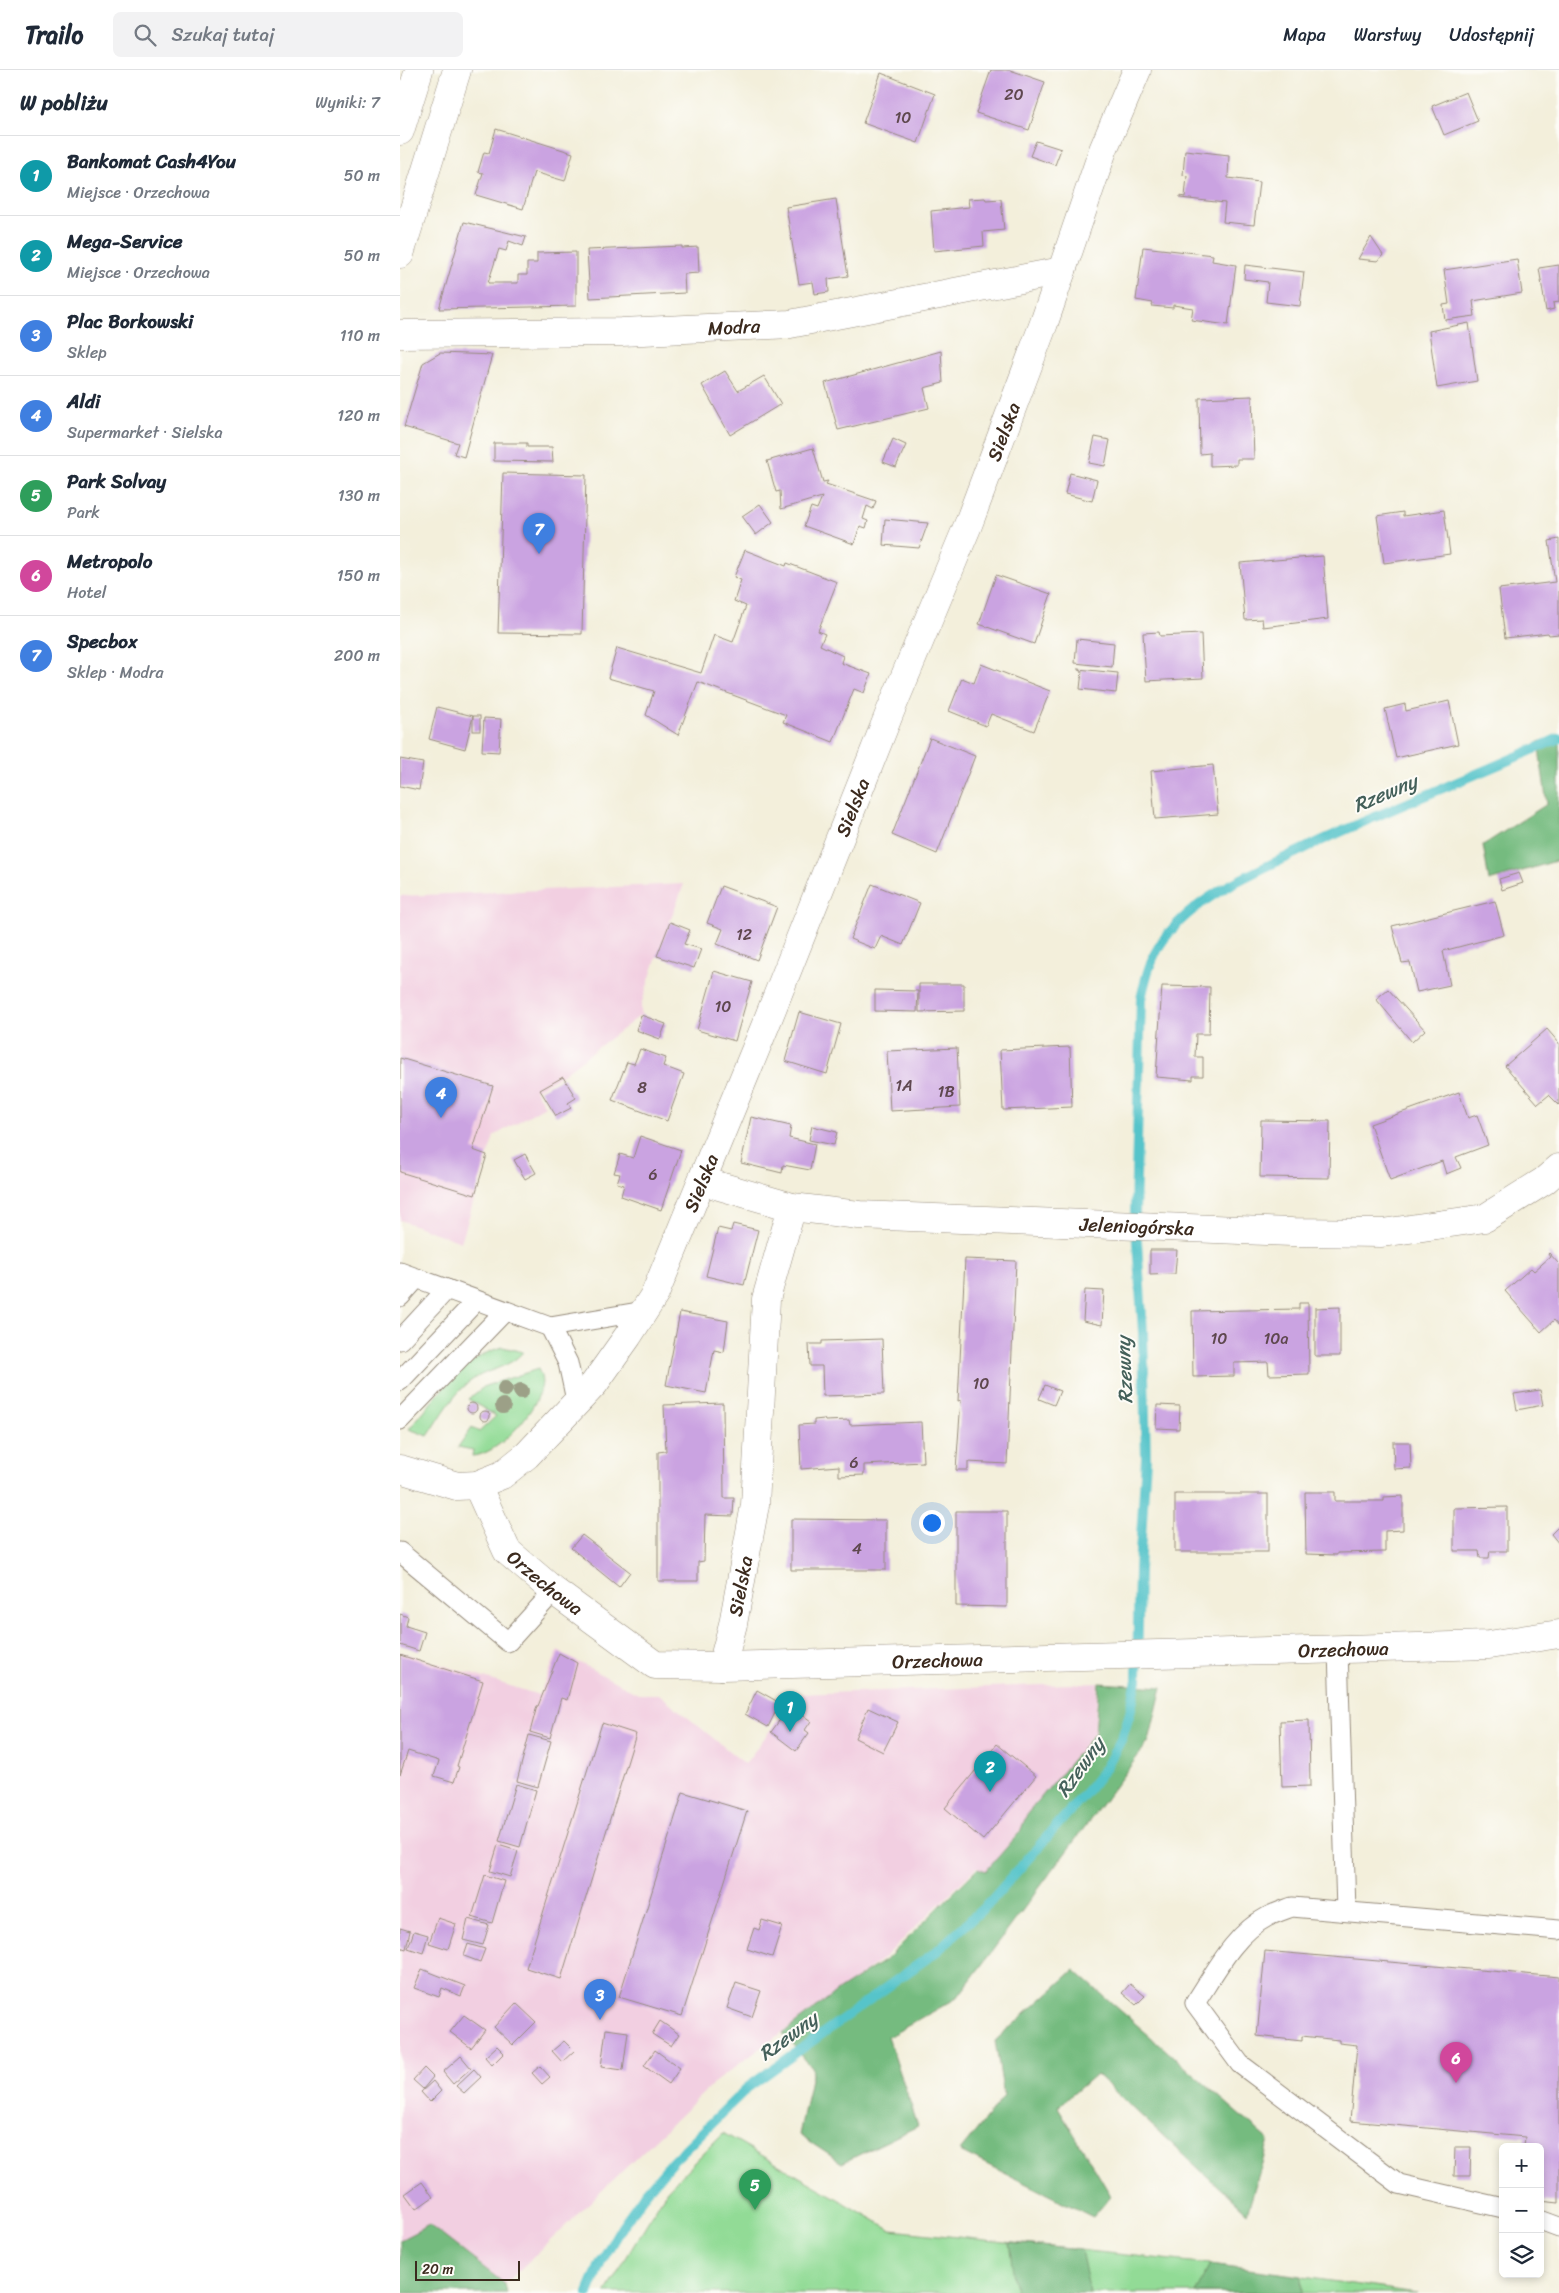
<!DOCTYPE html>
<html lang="pl">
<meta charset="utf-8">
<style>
:root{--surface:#fff;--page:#f2f2f3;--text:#1f2937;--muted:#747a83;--line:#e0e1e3;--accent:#b5179e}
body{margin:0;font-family:Sriracha,sans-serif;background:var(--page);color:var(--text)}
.controls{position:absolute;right:15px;bottom:15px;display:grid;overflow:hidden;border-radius:8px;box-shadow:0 2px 8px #0003}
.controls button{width:45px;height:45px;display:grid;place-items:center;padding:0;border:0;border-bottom:1px solid var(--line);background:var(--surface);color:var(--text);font:25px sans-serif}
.scale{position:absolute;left:15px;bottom:12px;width:105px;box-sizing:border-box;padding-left:5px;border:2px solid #3b2a1e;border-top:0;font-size:14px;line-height:18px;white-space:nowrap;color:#3b2a1e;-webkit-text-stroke:4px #fdfcf7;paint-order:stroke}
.you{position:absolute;left:531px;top:1452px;width:18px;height:18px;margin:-12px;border:4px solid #fff;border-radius:50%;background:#1a73e8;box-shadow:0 0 0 8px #1a73e833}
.badge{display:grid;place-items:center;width:32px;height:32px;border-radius:50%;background:var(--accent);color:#fff;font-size:16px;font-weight:700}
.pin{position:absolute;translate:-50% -41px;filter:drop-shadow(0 1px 2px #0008)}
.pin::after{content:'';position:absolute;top:26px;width:18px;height:15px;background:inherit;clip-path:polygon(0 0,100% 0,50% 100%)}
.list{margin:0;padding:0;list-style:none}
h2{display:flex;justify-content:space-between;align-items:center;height:65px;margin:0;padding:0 20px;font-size:21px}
h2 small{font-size:16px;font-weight:400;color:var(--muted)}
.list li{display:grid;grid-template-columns:32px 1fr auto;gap:15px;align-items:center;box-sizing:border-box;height:80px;padding:0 20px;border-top:1px solid var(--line)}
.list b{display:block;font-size:19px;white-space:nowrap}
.list p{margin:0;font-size:16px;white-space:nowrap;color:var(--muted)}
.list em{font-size:16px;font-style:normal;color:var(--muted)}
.icon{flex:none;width:28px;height:28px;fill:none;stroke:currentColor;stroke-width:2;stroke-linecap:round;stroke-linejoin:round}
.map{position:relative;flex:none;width:1159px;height:2223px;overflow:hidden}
header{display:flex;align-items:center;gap:30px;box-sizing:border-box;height:70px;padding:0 25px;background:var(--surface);border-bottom:1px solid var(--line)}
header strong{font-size:24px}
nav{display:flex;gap:28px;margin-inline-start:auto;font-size:18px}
.search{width:350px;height:45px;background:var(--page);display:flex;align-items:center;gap:12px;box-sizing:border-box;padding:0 18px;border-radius:8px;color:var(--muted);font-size:19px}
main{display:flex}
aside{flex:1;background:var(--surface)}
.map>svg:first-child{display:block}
.built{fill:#f2cfe1}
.green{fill:#92db96;stroke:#66825a}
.forest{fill:#75bb7f;stroke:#58724e}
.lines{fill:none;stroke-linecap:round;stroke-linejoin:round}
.stream{stroke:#56c4ca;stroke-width:10}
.building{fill:#caa3e1}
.lane-casing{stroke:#978c7c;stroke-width:21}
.street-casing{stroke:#978c7c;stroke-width:29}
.primary-casing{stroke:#978c7c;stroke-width:29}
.lane{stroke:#fff;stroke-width:19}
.street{stroke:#fff;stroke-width:28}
.primary{stroke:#fff;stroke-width:28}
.tree{fill:#9ca087}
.labels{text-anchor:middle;stroke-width:4;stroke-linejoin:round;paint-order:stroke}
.number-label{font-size:16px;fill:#5f484f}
.street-label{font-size:19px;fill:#3b2a1e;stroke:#fdfcf7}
.water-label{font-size:20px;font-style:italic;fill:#44605a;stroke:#fdfcf7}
</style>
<header>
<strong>Trailo</strong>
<div class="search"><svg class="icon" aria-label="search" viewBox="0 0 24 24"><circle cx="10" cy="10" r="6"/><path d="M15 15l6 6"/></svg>Szukaj tutaj</div>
<nav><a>Mapa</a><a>Warstwy</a><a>Udostępnij</a></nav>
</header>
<main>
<aside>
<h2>W pobliżu<small>Wyniki: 7</small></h2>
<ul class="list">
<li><span class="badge" style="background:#0f9aa8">1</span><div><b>Bankomat Cash4You</b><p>Miejsce · Orzechowa</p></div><em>50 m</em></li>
<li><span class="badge" style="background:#0f9aa8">2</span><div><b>Mega-Service</b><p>Miejsce · Orzechowa</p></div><em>50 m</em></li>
<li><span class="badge" style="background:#3f7fe0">3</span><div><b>Plac Borkowski</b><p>Sklep</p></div><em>110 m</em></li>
<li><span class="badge" style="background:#3f7fe0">4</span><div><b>Aldi</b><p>Supermarket · Sielska</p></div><em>120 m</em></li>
<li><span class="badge" style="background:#2e9e5b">5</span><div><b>Park Solvay</b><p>Park</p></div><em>130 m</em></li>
<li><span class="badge" style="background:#d1479c">6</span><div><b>Metropolo</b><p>Hotel</p></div><em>150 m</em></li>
<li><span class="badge" style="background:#3f7fe0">7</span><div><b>Specbox</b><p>Sklep · Modra</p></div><em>200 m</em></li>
</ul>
</aside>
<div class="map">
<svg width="1159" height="2223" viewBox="0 0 1159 2223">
<rect width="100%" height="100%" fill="#fdfcf7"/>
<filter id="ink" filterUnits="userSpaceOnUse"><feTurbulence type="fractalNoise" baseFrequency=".02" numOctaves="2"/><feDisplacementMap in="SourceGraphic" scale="10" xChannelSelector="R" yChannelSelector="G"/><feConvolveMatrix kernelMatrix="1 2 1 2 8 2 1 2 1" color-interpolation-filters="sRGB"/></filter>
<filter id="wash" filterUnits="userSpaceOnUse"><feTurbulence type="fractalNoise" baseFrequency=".0096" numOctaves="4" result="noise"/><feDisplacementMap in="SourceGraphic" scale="20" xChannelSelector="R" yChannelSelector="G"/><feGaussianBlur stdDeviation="1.12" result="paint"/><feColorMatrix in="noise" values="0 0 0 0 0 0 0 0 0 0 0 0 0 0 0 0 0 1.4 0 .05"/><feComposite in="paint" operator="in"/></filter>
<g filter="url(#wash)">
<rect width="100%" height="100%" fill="#f3efdb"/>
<g class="built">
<path d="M284,814L257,886L241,935V945L163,1004L135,1020L145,1036L94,1066L61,1172L0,1150V826Z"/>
<path d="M158,1581L238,1624H259L345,1694L397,1624L698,1613L694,1662L628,1744L619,1762L586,1801L577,1797L484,1888L316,2011L105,2214L29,2155L0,2170V1582L139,1625Z"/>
</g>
<g class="green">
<path d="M103,1277L123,1282C111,1297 90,1299 75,1308C55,1320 41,1347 28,1366L9,1359C33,1331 66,1285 103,1277Z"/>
<path d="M138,1299C141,1305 143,1311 141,1318C135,1342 99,1385 72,1386L73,1380L58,1377L72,1357L79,1362L96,1346L68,1329L85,1316Z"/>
<path d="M323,2063L492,2160L810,2194L1017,2223H205L267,2120Z"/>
</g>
<g class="forest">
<path d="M1159,666V790L1089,811L1083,775L1147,734L1138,672Z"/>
<path d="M699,1613L762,1617L749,1671L557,1928L488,1967L518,2056L442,2093L399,2065L413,1999L383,1963L439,1920L487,1889L578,1798L586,1801L620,1762L627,1744L695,1663Z"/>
<path d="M674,1900L869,2070L847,2143L696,2004L658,2037L711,2126L693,2147L560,2081L604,2026L595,1971Z"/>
<path d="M29,2155L105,2214L107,2223H0V2170Z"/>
<path d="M609,2173L681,2180L690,2223H616Z"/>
<path d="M810,2194L902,2206L903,2223H795Z"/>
</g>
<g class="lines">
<path class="stream" d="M188,2223L201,2192L222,2156L247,2121L273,2091L347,2018L537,1881L590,1832L688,1720L706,1697L722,1668L730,1643L737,1610L739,1499L746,1388L743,1262L735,1142L741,929C746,907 750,888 764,869C797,826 848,805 895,783C982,741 1072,708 1159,668"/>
</g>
<g id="blocks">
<g class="building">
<path d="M591,0H610L645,12L629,60L576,43Z"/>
<path d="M481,3L535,24L518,73L463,53Z"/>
<path d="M1066,22L1078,51L1044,65L1032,36Z"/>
<path d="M96,59L173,83L165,111L134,102L123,139L76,125L83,103L78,102L84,82L89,83Z"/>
<path d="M636,71L661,79L655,95L630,86Z"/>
<path d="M785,80L829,85L828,108L859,112L854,155L823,152L825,133L780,128V126L785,127L787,106L783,105Z"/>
<path d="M585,128L586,130L601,129L604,160L583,162L584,176L534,181L531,141L569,137L568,129Z"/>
<path d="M436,129L448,206L428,209L429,222L415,224L413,212L399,214L386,137Z"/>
<path d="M64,152L126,167L123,176L109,171L106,181L99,179L88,213H118V205H127V193H137V183L176,182V236L39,239Z"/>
<path d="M971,167L983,185L978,191L958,189Z"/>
<path d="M282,176V178L298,177L299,203L284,204L285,223L190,228L187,180Z"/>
<path d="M743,177L813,185L812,191L836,195L828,255L791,250L793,238L773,235V238L752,236L753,233L736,230Z"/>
<path d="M1117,189L1122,223L1073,231L1075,246L1045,250L1043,235L1049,234L1044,200Z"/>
<path d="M845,195L904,202L900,236L866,232L868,212L844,209Z"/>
<path d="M1159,195V232L1153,233L1154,239L1146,241L1139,198Z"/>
<path d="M1069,253L1077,311L1037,318L1029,261Z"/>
<path d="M541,281L543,313L524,318L529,338L438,360L425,313Z"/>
<path d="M40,283L92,285L64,387L54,384L58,373L4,357L23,293Z"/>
<path d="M325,301L338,321L364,306L381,334L330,365L302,315Z"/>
<path d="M852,326L854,389H837V395L810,396V383L800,384L799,328Z"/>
<path d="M695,367L710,370L705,396L689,393Z"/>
<path d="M493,369L506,375L496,397L483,392Z"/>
<path d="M94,373H127V377H152L153,392L94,391Z"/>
<path d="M413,378L423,412L428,411L426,414L476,431L473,439L467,436L463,449L468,451L466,458L460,456L454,474L404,456L411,437L417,439L422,427L381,439L380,421L376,422L367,391Z"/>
<path d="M103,403L186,405L182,564L98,563Z"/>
<path d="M670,403L697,410L692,431L665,424Z"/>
<path d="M360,434L373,452L356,465L342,446Z"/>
<path d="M1044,440L1050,484L984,493L977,446L1003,442V446Z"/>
<path d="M485,449L528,453L519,478L483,475Z"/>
<path d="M1159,469V564L1149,565L1148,563L1105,568L1099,519L1155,512L1149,471Z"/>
<path d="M345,480L386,496L387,493L437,512L418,561L425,564L420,575L443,586L441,593L471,604L464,623L454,619L433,672L383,652L386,645L298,612L278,665L246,645L254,621L208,608L217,578L301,603L314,565L333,572L346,536L334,531L341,510L334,507Z"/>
<path d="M923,486L928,549L863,557L862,549L845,550L840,493Z"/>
<path d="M596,505L651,524L634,574L579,554Z"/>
<path d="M759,562L760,566L801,564L803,608L746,611L743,563Z"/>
<path d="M677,569L714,573L712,597L675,593Z"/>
<path d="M581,594L650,621L634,661L591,644L586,656L549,641L562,608L574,613Z"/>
<path d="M678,599L718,603L716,623L680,619L682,601L678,600Z"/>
<path d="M1049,631L1058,674L996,688L985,639L1005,634L1006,641Z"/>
<path d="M37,637L73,646L65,679L29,669Z"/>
<rect x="73" y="646" width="7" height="15"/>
<path d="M84,648L101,649L99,682L82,681Z"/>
<path d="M530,668L575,686L537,784L492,765Z"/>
<path d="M0,689L23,693L19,720L0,716Z"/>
<path d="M813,695L818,744L755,749L751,701Z"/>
<path d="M1119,803L1123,813L1102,820L1099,809Z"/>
<path d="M472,814L520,833L503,875L481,866L475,879L450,869Z"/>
<path d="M321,816L377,837L357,890L317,874L323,859L307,853Z"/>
<path d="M1095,831L1104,865L1043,881L1050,915L1017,922L1010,892L1002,893L992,856Z"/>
<path d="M270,852L290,860L284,874L301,879L294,898L257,886Z"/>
<path d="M314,901L352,912L335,971L297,960Z"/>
<path d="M519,914H564V941L519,942Z"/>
<path d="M762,916L810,917L809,964H796L795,987H803V1006H793V1010L756,1007Z"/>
<path d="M988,919L1025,960L1012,972L976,929Z"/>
<path d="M475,920L518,921L517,942L475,941Z"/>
<path d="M399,942L441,954L427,1004L385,991Z"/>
<path d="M241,945L266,954L260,969L236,960Z"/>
<path d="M1147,959L1159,973V1035L1149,1025L1138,1034L1105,996Z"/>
<path d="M670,977L672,1037L603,1040L600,980Z"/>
<path d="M557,978L560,1037L490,1041L487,981Z"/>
<path d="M240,979L266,988L263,996L284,1004L267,1051L212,1030L227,992L234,994Z"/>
<path d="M0,988L93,1016L73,1080L87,1085L75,1125L0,1102Z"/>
<path d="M163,1007L176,1028L168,1033L171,1038L156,1046L140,1020Z"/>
<path d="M1059,1022L1068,1048L1077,1045L1088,1075L1056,1087L1061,1098L1046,1104L1042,1091L990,1110L970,1054Z"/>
<path d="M351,1047L391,1056L389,1068L415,1074L410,1100L383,1095L382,1103L341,1093Z"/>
<path d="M861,1050L930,1051L929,1108L860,1107Z"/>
<path d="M412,1056L437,1062L434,1075L409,1070Z"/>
<path d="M240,1066L281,1080L261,1140L221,1126L224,1115L217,1113L220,1104L214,1103L217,1094L220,1084L233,1088Z"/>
<path d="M125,1084L136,1103L125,1109L114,1090Z"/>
<path d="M333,1154L358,1160L344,1215L306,1206L318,1158L331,1161Z"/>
<path d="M750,1180H777L775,1204L750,1205Z"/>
<path d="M1149,1183L1159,1194V1256L1154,1250L1141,1262L1105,1221L1131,1198L1134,1201L1150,1187L1148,1184Z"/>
<path d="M565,1189L616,1191L607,1394L568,1392V1400H556L561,1330L558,1331Z"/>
<path d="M685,1220L704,1221L702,1255L683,1251Z"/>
<path d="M899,1233H908L909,1304L869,1305L868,1292L834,1293V1306L793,1307L792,1241L899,1239Z"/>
<path d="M940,1237V1286H915V1238Z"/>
<path d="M280,1242L328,1251L324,1282L314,1280L306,1323L266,1315Z"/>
<path d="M482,1269L484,1324L423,1326L422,1296H410L409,1274H422V1271Z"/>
<path d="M645,1315L660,1321L654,1335L639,1329Z"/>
<path d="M1140,1320L1143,1335L1117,1340L1114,1324Z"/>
<circle cx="72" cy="1338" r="5"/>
<path d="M323,1333L324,1428H334L333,1446L305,1445L304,1491L298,1492V1511H258V1382L266,1381L264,1335Z"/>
<path d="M757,1335L780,1336L779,1359L756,1358Z"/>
<circle cx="85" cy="1346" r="5"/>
<path d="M424,1349L425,1351L449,1350L450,1355L521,1352L523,1392L464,1395V1405L439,1406V1396L401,1399L399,1355L414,1354V1350Z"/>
<path d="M993,1372H1010L1011,1398L994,1399Z"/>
<path d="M905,1422H935V1431H984V1427L1003,1426V1460L985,1461V1482L937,1483V1485L906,1484Z"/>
<rect x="775" y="1424" width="93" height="58"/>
<path d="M1107,1437V1481H1090L1089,1488H1080L1079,1481H1054V1438Z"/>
<path d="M556,1441H607V1537L556,1536Z"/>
<path d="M391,1449L486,1450V1500H391Z"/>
<path d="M1159,1456V1474L1151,1464Z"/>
<path d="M182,1465L230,1502L219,1517L171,1478Z"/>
<path d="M0,1544L8,1547L6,1556L25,1562L19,1581L0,1575Z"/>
<path d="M159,1583L177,1593L167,1630L161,1628L150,1668L130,1662L137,1636H138Z"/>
<path d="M0,1585L83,1611L57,1696L59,1697L54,1712L34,1706L39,1691L8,1681L0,1705Z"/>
<path d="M357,1620L380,1633L368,1657L345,1644Z"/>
<path d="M390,1636L411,1651L405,1660L409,1663L396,1681L371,1662Z"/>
<path d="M468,1638L498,1652L483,1682L455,1668Z"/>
<path d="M909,1650L910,1716L882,1717L880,1651Z"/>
<path d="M202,1653L236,1664L161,1909L126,1898Z"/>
<path d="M129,1665L151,1671L138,1717L117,1711Z"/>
<path d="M597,1674L636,1706L583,1770L545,1738Z"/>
<path d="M116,1714L136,1720L120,1777L99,1771Z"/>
<path d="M283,1722L347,1741L282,1946L219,1927Z"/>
<path d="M98,1775L118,1781L110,1807L90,1801Z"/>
<path d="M85,1805L104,1811L92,1853L72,1847Z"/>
<path d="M38,1848L56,1854L48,1879L29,1873Z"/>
<path d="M68,1849L89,1855L83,1875L63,1870Z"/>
<path d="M362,1850L382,1856L372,1887L347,1879L354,1858L359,1860Z"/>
<path d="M0,1858L10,1861L6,1879L0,1877Z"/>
<path d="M14,1861L28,1865L23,1883L8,1878Z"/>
<path d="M68,1874L85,1879L80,1892L64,1886Z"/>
<path d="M865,1881L1159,1907V2133L1140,2131V2077H1124L1125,2067L950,2051L957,1975L939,1973V1970L902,1966V1971L857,1966Z"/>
<path d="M22,1899L65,1916L61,1926L42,1918L39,1927L14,1918Z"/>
<path d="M336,1913L361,1921L352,1947L327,1938Z"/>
<path d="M730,1914L745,1926L736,1935L722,1923Z"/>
<path d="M116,1933L136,1952L113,1975L94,1957Z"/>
<path d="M64,1945L85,1960L71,1978L50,1962Z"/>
<path d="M260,1951L279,1964L271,1976L252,1964Z"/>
<path d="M206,1959L228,1962L223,2000L201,1997Z"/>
<path d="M164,1971L174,1981L162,1992L152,1981Z"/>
<path d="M97,1976L104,1983L92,1995L85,1987Z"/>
<path d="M255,1980L280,1998L269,2014L244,1996Z"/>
<path d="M61,1986L71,1998L53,2014L43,2002Z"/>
<path d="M140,1996L150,2007L142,2014L132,2003Z"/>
<path d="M24,1998L33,2007L23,2019L13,2010Z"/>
<path d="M74,1999L81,2007L64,2023L56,2016Z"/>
<path d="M33,2011L41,2021L30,2032L21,2022Z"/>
<path d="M1055,2077H1071L1070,2106H1054Z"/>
<path d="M22,2112L33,2127L16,2139L5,2124Z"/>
</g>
</g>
</g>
<g filter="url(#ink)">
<use href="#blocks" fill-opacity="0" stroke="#978c7c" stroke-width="1"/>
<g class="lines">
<g class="lane-casing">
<g id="lane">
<path d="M0,1202L150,1257L244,1241"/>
<path d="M0,1227L17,1208"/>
<path d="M150,1257L168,1293L177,1335"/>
<path d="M0,1270L47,1219"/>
<path d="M0,1311L76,1231"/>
<path d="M0,1350L105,1241"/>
<path d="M0,1482L108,1572L154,1521"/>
<path d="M938,1580L946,1841"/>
<path d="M1103,2138L999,2114L840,1994L795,1933C815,1903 834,1864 867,1847C875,1843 884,1840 892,1837L1159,1860"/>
<path d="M1140,2150L1159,2157"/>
</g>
</g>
<g class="street-casing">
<g id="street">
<path id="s1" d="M0,264L222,262L390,254L662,201"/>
<path id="s2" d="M302,1111L392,1137L459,1145L892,1162L982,1163L1085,1148L1144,1111L1159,1098"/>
<path id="s3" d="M0,1399L57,1416L77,1415L102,1405L127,1385L194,1314L228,1266L255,1224L366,954L490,642L568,455L644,253L703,80L737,0"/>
<path id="s4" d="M77,1415L107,1481L154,1521L255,1595L322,1596L1089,1575L1159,1564"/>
<path id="s5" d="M322,1596L333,1554L355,1435L366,1229L392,1137"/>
</g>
</g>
<g class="primary-casing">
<g id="primary">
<path d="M0,61L19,0"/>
<path d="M0,184L57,0"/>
</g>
</g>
<use href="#lane" class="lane"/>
<use href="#street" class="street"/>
<use href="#primary" class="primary"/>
</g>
<g class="tree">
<circle cx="105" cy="1319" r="8"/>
<circle cx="121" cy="1321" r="8"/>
<circle cx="103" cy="1336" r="8"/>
</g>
</g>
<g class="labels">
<g class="number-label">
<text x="614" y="30">20</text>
<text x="503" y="53">10</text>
<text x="344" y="870">12</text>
<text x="323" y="942">10</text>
<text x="504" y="1021">1A</text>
<text x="242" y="1023">8</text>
<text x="546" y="1027">1B</text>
<text x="253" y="1110">6</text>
<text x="819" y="1274">10</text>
<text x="876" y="1274">10a</text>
<text x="581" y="1319">10</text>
<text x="454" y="1398">6</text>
<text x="457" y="1484">4</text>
</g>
<g class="street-label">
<text dy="7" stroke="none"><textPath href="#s1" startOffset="334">Modra</textPath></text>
<text dy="7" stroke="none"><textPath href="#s3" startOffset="1275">Sielska</textPath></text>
<text dy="7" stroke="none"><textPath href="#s3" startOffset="870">Sielska</textPath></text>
<text dy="7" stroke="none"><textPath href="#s3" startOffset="465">Sielska</textPath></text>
<text dy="7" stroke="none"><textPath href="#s2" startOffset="439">Jeleniogórska</textPath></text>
<text dy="7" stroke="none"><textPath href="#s4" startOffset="122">Orzechowa</textPath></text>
<text dy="7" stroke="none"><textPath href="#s5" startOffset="82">Sielska</textPath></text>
<text dy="7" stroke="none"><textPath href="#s4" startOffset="948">Orzechowa</textPath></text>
<text dy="7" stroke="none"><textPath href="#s4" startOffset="542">Orzechowa</textPath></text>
</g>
<g class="water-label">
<text transform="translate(985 723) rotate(-23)" y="7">Rzewny</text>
<text transform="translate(724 1300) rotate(-92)" y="7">Rzewny</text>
<text transform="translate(680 1697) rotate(-54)" y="7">Rzewny</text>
<text transform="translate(388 1966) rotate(-36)" y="7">Rzewny</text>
</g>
</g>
</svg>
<div class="controls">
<button>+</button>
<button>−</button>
<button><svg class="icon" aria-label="layers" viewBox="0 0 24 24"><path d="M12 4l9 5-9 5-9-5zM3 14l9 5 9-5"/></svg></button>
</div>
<div class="scale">20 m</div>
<div class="you"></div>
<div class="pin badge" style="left:390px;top:1662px;background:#0f9aa8">1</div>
<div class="pin badge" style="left:590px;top:1722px;background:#0f9aa8">2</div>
<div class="pin badge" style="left:200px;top:1950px;background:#3f7fe0">3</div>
<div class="pin badge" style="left:41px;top:1048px;background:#3f7fe0">4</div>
<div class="pin badge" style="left:355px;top:2140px;background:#2e9e5b">5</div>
<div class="pin badge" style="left:1056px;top:2013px;background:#d1479c">6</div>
<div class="pin badge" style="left:139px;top:484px;background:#3f7fe0">7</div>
</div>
</main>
